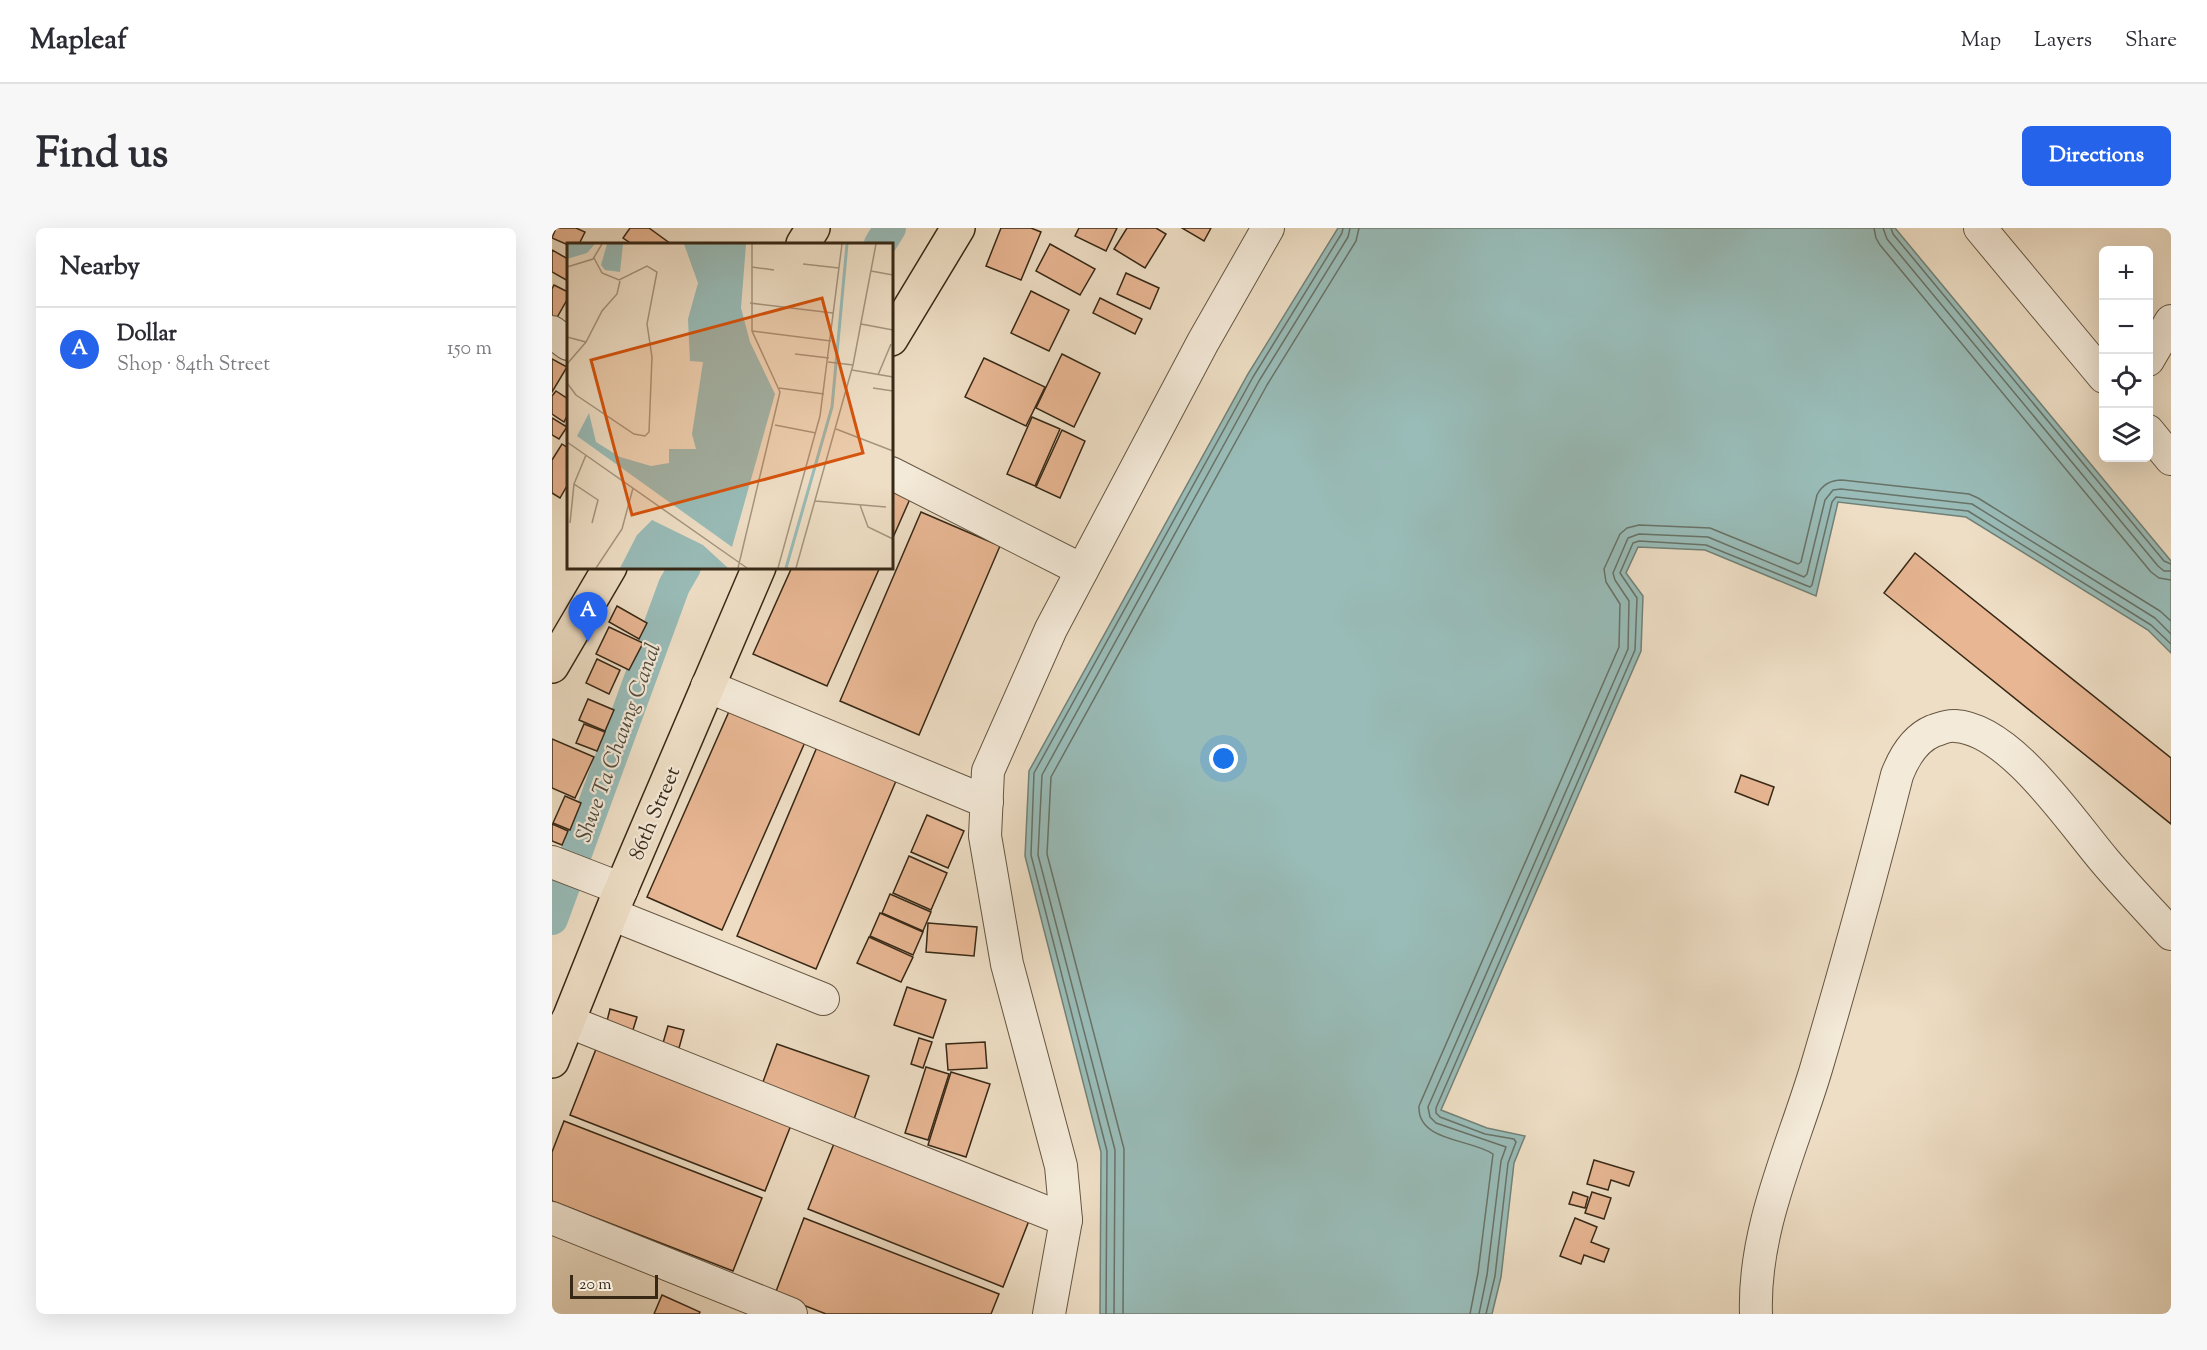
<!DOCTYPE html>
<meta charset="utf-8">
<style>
:root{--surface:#fff;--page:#f7f7f7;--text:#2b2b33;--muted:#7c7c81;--line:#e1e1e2;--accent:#2563eb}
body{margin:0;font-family:"Sorts Mill Goudy",serif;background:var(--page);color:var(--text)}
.controls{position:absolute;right:18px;top:18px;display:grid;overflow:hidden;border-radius:9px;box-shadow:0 6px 24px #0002}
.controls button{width:54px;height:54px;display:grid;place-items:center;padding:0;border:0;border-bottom:2px solid var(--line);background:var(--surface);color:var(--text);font:30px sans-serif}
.scale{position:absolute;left:18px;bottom:15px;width:88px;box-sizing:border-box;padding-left:6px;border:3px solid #372816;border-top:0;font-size:16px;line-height:21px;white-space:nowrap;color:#372816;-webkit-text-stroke:4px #f4ead9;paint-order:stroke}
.you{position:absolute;left:672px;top:531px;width:21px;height:21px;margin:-15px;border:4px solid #fff;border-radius:50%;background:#1a73e8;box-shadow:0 0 0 9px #1a73e833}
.badge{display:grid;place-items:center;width:39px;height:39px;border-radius:50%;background:var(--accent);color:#fff;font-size:20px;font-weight:700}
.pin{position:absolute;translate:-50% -50px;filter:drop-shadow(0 2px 3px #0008)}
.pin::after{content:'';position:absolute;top:32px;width:21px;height:18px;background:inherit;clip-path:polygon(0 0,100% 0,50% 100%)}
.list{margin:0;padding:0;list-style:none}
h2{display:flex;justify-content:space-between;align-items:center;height:78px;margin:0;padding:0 24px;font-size:26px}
h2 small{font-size:20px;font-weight:400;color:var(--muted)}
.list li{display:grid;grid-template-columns:39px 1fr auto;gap:18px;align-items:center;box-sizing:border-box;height:84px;padding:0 24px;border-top:2px solid var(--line)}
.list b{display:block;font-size:22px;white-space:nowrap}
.list p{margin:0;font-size:20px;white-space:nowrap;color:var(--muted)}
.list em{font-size:20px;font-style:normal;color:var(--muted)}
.icon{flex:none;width:33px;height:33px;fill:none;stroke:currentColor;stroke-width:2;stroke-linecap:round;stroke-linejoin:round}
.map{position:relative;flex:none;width:1619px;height:1086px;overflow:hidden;border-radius:9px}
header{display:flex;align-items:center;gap:36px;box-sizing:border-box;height:84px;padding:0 30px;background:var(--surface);border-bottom:2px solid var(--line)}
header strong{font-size:28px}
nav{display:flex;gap:33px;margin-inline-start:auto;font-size:21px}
.intro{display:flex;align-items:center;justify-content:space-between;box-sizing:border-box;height:144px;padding:0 36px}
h1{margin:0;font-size:42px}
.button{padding:15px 27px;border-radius:9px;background:var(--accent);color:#fff;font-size:21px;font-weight:700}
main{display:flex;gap:36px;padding:0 36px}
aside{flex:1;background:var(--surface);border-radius:9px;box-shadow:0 6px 24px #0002}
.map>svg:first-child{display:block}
.water{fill:#99bcb8;stroke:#728177;stroke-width:1.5}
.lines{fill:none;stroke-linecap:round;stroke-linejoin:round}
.shore{stroke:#687267;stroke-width:1.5}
.canal{stroke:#99bcb8;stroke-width:32}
.building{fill:#e8b693;stroke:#372816;stroke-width:1.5}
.minor-casing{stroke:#655642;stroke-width:34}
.major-casing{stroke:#372816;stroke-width:36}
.minor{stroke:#f4ead9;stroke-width:32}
.major{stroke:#eedec5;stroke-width:33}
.labels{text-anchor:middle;stroke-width:4.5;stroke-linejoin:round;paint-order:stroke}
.street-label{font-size:21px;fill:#372816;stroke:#f4ead9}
.water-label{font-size:22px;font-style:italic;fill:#504d3e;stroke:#f4ead9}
.inset-river{fill:none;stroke:#99bcb8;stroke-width:3}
.inset-road{fill:none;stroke:#a5957f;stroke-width:1.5}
.view{fill:#d6540d;fill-opacity:0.15;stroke:#d6540d;stroke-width:3}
.inset-edge{fill:none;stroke:#372816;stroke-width:3}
</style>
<header>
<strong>Mapleaf</strong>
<nav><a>Map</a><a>Layers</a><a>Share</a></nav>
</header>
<div class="intro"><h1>Find us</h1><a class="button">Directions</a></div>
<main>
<aside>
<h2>Nearby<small></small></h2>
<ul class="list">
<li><span class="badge">A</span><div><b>Dollar</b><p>Shop · 84th Street</p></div><em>150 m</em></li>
</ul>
</aside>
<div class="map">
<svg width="1619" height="1086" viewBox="0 0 1619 1086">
<rect width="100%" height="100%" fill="#eedec5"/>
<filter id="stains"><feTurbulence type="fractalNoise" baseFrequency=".00333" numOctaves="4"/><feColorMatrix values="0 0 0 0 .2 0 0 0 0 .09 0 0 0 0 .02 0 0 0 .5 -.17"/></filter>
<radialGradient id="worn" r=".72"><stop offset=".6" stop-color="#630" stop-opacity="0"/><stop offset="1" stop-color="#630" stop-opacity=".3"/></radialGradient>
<path class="water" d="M786,0H1343L1619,333V425L1596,402L1414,289L1286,274L1264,368L1153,322L1086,319L1074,345L1091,368L1089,423L889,882L935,900L973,908L962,935L949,1049L940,1086H548L549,924L473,628L477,543L696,146Z"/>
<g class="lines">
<g class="shore">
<path d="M1322,0L1324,10L1328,17L1599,344L1607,350L1619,352"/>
<path d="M1331,0L1335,11L1606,338L1612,343H1619"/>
<path d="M1339,0L1341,6L1612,333L1619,336"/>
<path d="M554,1086L555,923L479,627L482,545L701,149L790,5L791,0"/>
<path d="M562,1086L563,922L486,627L490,547L707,153L796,9L798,0"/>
<path d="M571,1086L572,921L495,626L499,549L715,157L804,13L807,0"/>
<path d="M918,1086L926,1045L941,926C920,911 865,914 867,878L1067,419L1068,376L1054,354L1052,341L1068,306L1075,300L1087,297L1158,300L1246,336L1249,334L1265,267C1270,257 1278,252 1290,252L1417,266L1426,270L1608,383L1619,393"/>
<path d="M927,1086L935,1047L949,933L954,919L884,895L878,889L876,879L1076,421L1077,373L1063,352L1061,345L1076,310L1087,306L1156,309L1252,349L1255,346L1273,272L1281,262L1289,261L1420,276L1603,390L1619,406"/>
<path d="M934,1086L943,1048L956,935L964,914L962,911L933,906L888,889L884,885V880L1083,422L1085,370L1068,345L1081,315L1087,313L1154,317L1258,359L1260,357L1280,274L1284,269L1416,283L1599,397L1619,416"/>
</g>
<g class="canal">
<path d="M328,16L338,0"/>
<path d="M0,691L122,358L133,339"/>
</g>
</g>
<g class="building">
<path d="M4,0H24L33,4L27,16L16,17L0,10Z"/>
<path d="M78,0H97L119,16H80L71,10Z"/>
<path d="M449,0H479L489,4L469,52L434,38Z"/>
<path d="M527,0H565L554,23L523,8Z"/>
<path d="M575,0H604L614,6L593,40L562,21Z"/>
<path d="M630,0H659L652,13Z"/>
<path d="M498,16L543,41L528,67L484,43Z"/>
<path d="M0,22L16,31V53L0,44Z"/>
<path d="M574,45L607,60L598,81L565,66Z"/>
<path d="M2,57L16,64V70L3,93L0,91V61Z"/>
<path d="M479,63L517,82L497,123L459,105Z"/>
<path d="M548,70L590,91L583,106L541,85Z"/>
<path d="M510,126L548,145L522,199L484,180Z"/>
<path d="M432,130L493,159L474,198L413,169Z"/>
<path d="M0,131L15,139L0,164Z"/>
<path d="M4,163L16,171V186L12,194L0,186V168Z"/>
<path d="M480,189L508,201L483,258L455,246Z"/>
<path d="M0,190L15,199L7,211L0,207Z"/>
<path d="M510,202L533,213L508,270L484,259Z"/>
<path d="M10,216L16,220V256L8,270L0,265V232Z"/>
<path d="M339,263L358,271L339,314Z"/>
<path d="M369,284L448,318L367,507L288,473Z"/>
<path d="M1363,325L1619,530V596L1332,365Z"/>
<path d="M240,339H328L275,458L201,426Z"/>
<path d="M65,378L95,395L87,411L57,394Z"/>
<path d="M57,399L91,415L77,442L44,426Z"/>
<path d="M45,431L68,442L57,466L34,455Z"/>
<path d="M36,471L62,482L53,503L27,492Z"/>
<path d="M179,479L254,512L170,702L95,669Z"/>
<path d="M32,496L53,504L45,523L24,515Z"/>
<path d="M0,511L42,529L23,570L0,560Z"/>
<path d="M268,512L347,546L264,741L185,708Z"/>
<path d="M1189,547L1222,559L1216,577L1183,564Z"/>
<path d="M13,568L29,575L18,602L1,595Z"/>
<path d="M375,587L412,603L396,640L359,624Z"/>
<path d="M0,596L16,603L10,617L0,613Z"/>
<path d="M357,628L395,645L379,682L341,665Z"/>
<path d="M338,666L379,684L371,703L330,685Z"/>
<path d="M328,685L371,704L361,727L318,708Z"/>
<path d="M376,695L425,699L422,728L374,724Z"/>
<path d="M317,709L361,729L349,754L305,735Z"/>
<path d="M355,759L394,772L381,810L342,797Z"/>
<path d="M58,781L85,789L80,805L54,797Z"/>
<path d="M116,798L132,802L127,820L111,815Z"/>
<path d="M367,810L380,814L371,840L359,836Z"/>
<path d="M48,811L243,887L213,963L18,887Z"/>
<path d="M433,814L435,840L396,842L394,816Z"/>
<path d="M225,816L317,848L301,894L208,862Z"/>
<path d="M374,839L397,846L376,912L353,905Z"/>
<path d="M399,844L438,856L414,929L376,917Z"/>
<path d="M12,893L210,970L181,1043L0,973V924Z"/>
<path d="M285,908L480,985L451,1059L256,981Z"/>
<path d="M1042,932L1082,944L1077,958L1059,952L1056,962L1035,956Z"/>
<path d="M1021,964L1036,969L1033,980L1017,976Z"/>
<path d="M1040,964L1059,970L1052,991L1033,985Z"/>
<path d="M252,990L447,1066L439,1086H274L223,1066Z"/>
<path d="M1023,990L1045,999L1039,1014L1057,1021L1052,1034L1032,1027L1029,1036L1008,1028Z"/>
<path d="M110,1067L148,1084L147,1086H102Z"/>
</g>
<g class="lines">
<g class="minor-casing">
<g id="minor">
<path d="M1428,0L1552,149"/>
<path d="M0,104L16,116"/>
<path d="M1596,132L1619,93"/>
<path d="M1596,203L1619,231"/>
<path d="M339,245L530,342"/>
<path d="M155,458L435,574"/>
<path d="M0,634L70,661"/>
<path d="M59,686L271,771"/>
<path d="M15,793L514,992"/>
<path d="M0,990L239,1086"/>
<path d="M497,1086L514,992L509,938L455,736L433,608L436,543L499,401L651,114L716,0"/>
<path d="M1204,1086C1201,1001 1240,921 1264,841C1293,743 1320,646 1345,547C1352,529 1362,511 1381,503C1388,501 1396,497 1403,498C1458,501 1518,592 1552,632C1573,657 1597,682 1619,706"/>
</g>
</g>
<g class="major-casing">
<g id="major">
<path d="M251,16L261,0"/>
<path d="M339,111L406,0"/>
<path d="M0,438L58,339"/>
<path d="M0,833L65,671L207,339"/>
</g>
</g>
<use href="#minor" class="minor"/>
<use href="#major" class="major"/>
</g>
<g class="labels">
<g class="street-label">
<text transform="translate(102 585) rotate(-67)" y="7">86th Street</text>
</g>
<g class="water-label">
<text transform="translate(65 514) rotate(-70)" y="8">Shwe Ta Chaung Canal</text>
</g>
</g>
<g transform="translate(15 15)">
<rect width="326" height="326" fill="#eedec5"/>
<path d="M0,1H28L20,10L0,16ZM40,1H56L53,29L38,27L34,22ZM117,1H179L174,65L183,99L208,151L165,304L10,193L22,170L29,199L53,214L84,223L102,220V206H129L125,191L136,119L123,118L121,76L131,40ZM85,277L136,302L161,325H53L70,292Z" fill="#99bcb8"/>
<path class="inset-river" d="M219,325L265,164L280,1"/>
<path class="inset-road" d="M236,21L272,25M0,24L26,16L35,1M185,24L207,27M304,28L326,32M183,60L266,70M294,81L326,87M185,88L264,98M0,94L19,99M228,111L262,115M261,119L286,122M0,121L19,99L35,68L50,51L53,38M285,127L326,134M311,132L324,101M0,140L9,152L67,191L78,193L82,189L85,114L80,81L90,29L80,23L52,37L35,30L27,15M212,145L257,151M306,145L326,148M208,182L249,190M269,186L326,208M0,199L180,325M19,212L7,241L31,257L25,280M248,258L319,264M293,262L301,284L326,296M3,280L7,241M29,325L55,286L66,245M171,325L213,149L185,88V1M211,325L253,173L275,1M229,325L286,122L309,1"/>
<path class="view" d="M255,55L296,210L65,272L24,117Z"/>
<rect width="326" height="326" class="inset-edge"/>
</g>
<rect width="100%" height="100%" filter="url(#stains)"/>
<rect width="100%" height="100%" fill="url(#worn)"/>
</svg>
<div class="controls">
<button>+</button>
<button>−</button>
<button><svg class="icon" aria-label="locate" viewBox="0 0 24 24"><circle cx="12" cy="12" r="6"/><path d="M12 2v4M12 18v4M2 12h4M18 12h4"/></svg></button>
<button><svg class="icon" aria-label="layers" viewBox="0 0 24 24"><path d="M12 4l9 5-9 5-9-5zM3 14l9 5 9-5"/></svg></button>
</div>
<div class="scale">20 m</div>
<div class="you"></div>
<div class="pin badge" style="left:36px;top:414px">A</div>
</div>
</main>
